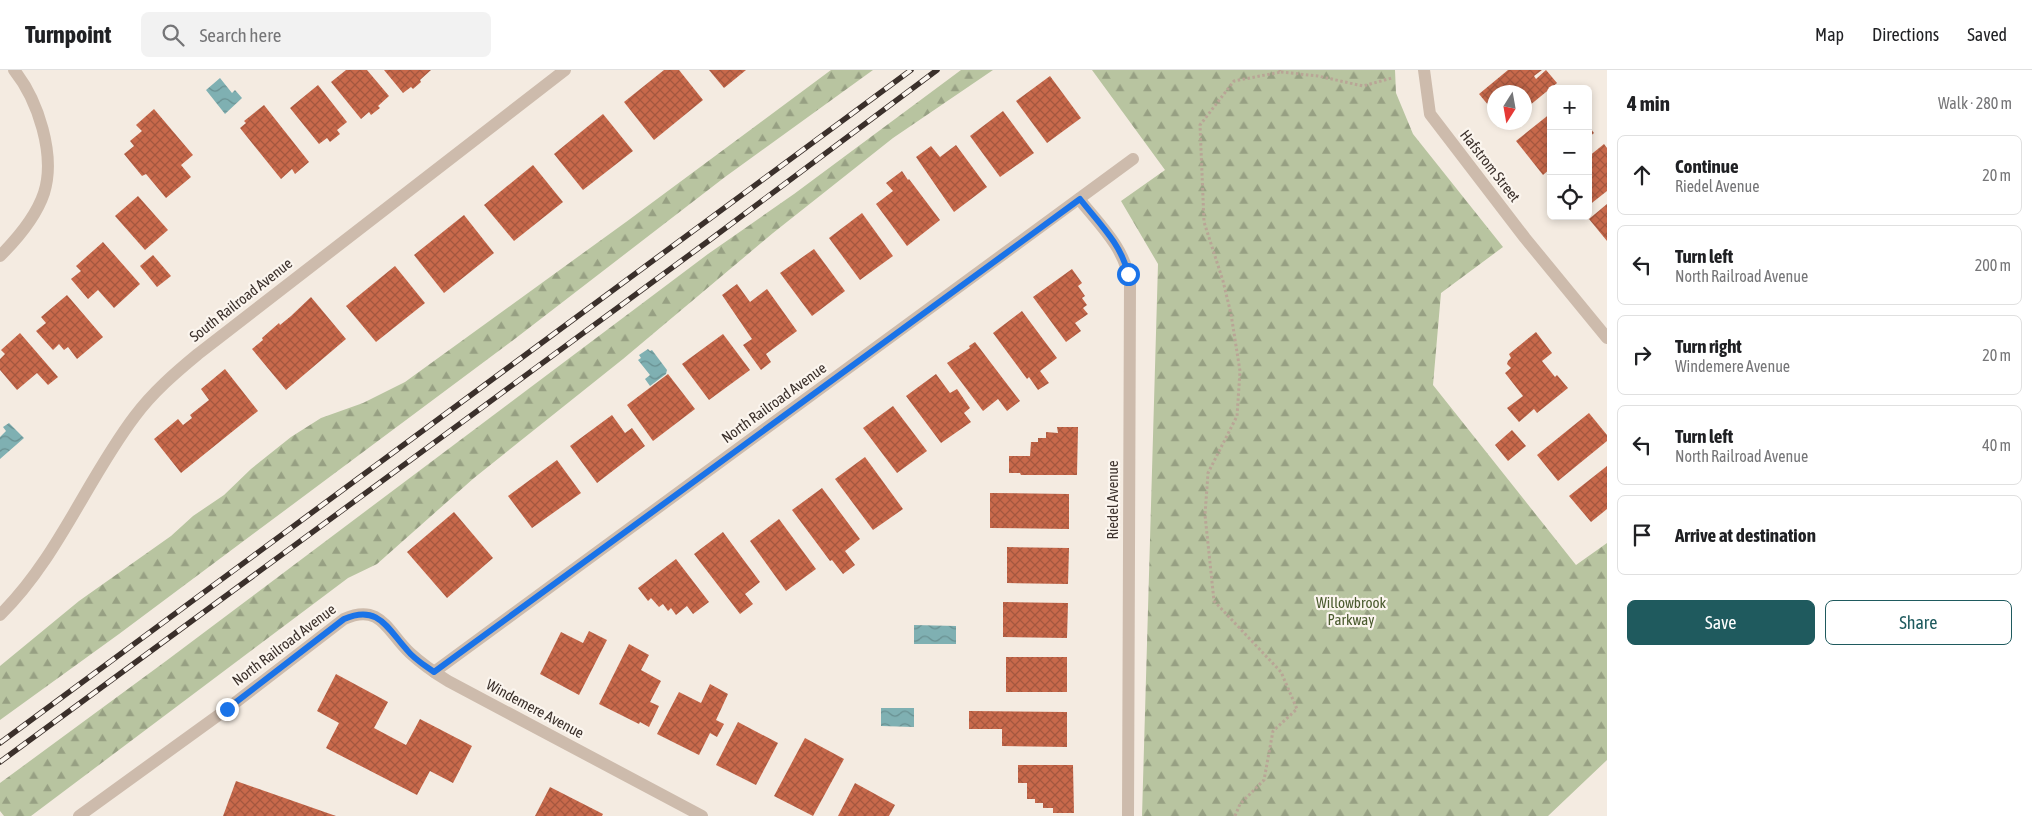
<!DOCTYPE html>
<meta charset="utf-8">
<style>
:root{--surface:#fff;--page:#f2f2f2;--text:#202124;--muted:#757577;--line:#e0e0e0;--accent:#1f5a5e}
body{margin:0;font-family:"Asap Condensed",sans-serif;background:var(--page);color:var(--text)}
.controls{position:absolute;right:15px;top:15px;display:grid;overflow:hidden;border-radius:8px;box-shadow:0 2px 8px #0003}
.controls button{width:45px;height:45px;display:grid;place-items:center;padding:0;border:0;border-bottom:1px solid var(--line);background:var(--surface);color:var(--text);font:25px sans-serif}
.compass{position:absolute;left:1487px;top:15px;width:45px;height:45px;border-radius:50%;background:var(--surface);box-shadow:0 2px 8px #0003;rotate:191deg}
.stop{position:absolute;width:15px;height:15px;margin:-11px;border:4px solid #1a73e8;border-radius:50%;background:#fff}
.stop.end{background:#1a73e8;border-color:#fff;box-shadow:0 1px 5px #0008}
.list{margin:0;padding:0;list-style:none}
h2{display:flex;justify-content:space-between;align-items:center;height:65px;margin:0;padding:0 20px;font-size:21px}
h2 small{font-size:16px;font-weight:400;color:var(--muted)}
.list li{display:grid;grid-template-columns:32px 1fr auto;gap:15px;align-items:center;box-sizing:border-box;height:80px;margin:0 10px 10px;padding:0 10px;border:1px solid var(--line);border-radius:8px}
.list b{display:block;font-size:19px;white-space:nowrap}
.list p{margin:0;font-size:16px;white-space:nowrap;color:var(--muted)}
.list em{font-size:16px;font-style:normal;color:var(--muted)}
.actions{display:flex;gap:10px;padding:15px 20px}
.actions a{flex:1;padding:11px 0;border:1px solid var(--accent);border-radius:8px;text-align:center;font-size:18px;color:var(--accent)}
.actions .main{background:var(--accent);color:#fff}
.icon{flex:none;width:28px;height:28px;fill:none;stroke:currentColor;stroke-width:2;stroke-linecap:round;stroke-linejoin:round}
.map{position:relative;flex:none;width:1607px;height:746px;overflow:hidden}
header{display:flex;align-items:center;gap:30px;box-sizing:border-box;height:70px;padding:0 25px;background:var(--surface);border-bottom:1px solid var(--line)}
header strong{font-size:24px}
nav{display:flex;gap:28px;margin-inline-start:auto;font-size:18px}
.search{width:350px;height:45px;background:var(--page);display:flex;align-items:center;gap:12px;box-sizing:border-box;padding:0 18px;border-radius:8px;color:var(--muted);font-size:19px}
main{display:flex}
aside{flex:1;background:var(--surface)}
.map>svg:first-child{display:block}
.forest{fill:url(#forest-firs)}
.water{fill:url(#water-waves)}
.building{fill:url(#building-cross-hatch)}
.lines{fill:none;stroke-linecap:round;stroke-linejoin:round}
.path{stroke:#b9a596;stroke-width:3;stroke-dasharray:2.5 2.5;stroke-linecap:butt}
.minor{stroke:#cdbbac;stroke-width:12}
.rail-casing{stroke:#3b302b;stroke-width:5.5}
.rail{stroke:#fbf5ee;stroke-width:4;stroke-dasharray:11;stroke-linecap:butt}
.route{stroke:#1a73e8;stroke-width:6}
.labels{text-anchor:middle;stroke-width:4.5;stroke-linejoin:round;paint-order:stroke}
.street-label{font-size:15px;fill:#3b302b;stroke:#fbf5ee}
.park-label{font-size:15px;fill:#4a5a2e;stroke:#fbf5ee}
</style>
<header>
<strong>Turnpoint</strong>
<div class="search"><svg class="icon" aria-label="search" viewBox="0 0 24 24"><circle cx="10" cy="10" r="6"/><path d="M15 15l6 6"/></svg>Search here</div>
<nav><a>Map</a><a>Directions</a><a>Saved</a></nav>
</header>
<main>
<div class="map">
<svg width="1607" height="746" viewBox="0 0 1607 746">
<defs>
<pattern id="forest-firs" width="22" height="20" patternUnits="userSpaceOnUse" patternTransform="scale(1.25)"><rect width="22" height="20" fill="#b8c4a0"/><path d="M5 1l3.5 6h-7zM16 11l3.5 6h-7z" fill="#97a083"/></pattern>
<pattern id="water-waves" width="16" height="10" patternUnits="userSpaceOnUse" patternTransform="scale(1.25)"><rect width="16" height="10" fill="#7fb0b2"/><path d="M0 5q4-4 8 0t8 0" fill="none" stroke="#699091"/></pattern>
<pattern id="building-cross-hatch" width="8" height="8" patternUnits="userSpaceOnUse" patternTransform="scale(1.25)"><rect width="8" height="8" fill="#c8694b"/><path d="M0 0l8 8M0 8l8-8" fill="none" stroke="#a4573f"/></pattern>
</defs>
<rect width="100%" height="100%" fill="#f4ebe1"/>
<g class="forest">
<path d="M831,0H873L725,107L516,268L119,564L0,650V596L79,531L171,466L193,446L224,425L251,399L291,367L321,348L363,333L405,312L626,152Z"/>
<path d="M961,0H993L893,68L773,163L623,289L474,408L377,494L348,508L31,746H4L0,741V713L166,591L708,184L794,124Z"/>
<path d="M1092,0H1395L1396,23L1413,64L1503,177L1441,223L1433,315L1576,495L1607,473V690L1548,746H1142L1158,194L1121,131L1165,100Z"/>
</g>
<g class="water">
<path d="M220,8L232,23L235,20L242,28L225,44L206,20Z"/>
<path d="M648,279L650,281L652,280L667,300L666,304L650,316L645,309L650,305L638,290L641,288L639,285Z"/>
<path d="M9,353L24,368L0,389V367L6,361L3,357Z"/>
<path d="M914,555L956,556V574H914Z"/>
<path d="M881,638H914V657L881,656Z"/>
</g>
<g class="building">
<path d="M346,0H367L389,26L378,36L380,38L371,45L369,42L361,49L331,12Z"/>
<path d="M384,0H431L420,10L421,12L413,19L411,17L403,23Z"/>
<path d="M664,0H679L703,30L654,70L624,32Z"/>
<path d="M709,0H746L724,18Z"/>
<path d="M1508,0H1542L1534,6L1536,9L1546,0L1557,13L1524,40V22H1494V31L1489,36L1479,24Z"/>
<path d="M1050,6L1081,48L1047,73L1016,31Z"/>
<path d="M318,15L347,52L337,60L340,64L330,72L327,68L319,74L290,38Z"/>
<path d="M264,35L309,92L295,104L292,99L281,109L240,58L246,53L244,51Z"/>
<path d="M154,39L193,85L181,95L191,107L166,128L146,104L142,106L124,84L134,76L130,71L142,61L136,55Z"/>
<path d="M1003,41L1034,83L1000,107L970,66Z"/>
<path d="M1551,43V98L1543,105L1516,71Z"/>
<path d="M603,44L633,81L583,120L554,84Z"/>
<path d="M1588,55L1594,63L1588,68Z"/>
<path d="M1604,74L1607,78V121L1588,136V87Z"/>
<path d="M956,75L987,117L954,142L916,87L931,76L940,87Z"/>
<path d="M533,95L563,132L514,171L484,135Z"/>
<path d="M902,101L908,110L909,109L940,150L907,176L876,134L893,121L886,113Z"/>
<path d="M138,126L168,160L145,180L115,146Z"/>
<path d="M1607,134V171L1589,149Z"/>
<path d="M862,143L893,186L860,210L829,168Z"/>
<path d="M464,145L494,183L444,223L414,185Z"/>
<path d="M103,172L140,214L114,238L98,220L88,229L71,209L81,201L76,196Z"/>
<path d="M814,179L845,221L812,246L780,203Z"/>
<path d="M153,185L171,206L157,217L140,196Z"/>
<path d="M395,196L425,233L376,272L346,236Z"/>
<path d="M1072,199L1082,213L1078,216L1085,226L1082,228L1087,235L1083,238L1088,244L1075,253L1081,261L1066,272L1033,227Z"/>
<path d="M737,214L750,232L767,219L797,261L766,284L771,292L761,300L743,275L752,269L722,225Z"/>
<path d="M67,225L103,267L77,289L68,277L64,280L59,274L53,280L36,261L46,253L41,247Z"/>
<path d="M311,227L346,269L286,320L252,279L263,270L262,268L279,253L280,255L291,246Z"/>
<path d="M1022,241L1057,288L1040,301L1049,313L1038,320L1029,307L1027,309L993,263Z"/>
<path d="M1536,262L1552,283L1542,291L1555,307L1557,305L1568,318L1537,343L1534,339L1519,352L1507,338L1523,326L1505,303L1511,298L1507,294L1508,291L1511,288L1509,284Z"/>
<path d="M20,263L58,307L48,315L37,303L17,320L0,300V289L5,284L1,280Z"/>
<path d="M723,264L750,300L709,330L682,294Z"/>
<path d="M975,272L1020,331L1007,341L998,329L983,341L947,293L970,278L969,276Z"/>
<path d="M225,299L258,341L181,403L154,369L178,349L183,355L192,348L190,345L209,330L201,319Z"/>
<path d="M668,304L695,339L653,371L627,335Z"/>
<path d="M936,304L950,323L957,319L970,338L964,343L971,352L941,373L906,326Z"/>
<path d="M893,336L927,381L897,403L863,358Z"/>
<path d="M1589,343L1607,365V371L1558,411L1537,385Z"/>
<path d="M612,345L625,363L632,358L645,376L597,413L570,376Z"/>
<path d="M1057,357H1078L1077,405H1021L1020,403H1009V386H1030L1031,372H1038V368H1046V362L1058,363Z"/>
<path d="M1512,360L1526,376L1508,391L1495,375Z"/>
<path d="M865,387L903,439L873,460L835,409Z"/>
<path d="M557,390L581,423L532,458L508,426Z"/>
<path d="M1607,396V439L1591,452L1569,426Z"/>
<path d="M822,418L860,469L845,481L855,495L843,504L832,490L830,491L792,440Z"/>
<path d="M990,423L1069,424V459L990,458Z"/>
<path d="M454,442L493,488L447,528L407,482Z"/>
<path d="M779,449L816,499L786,521L750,471Z"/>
<path d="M723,462L760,512L745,524L753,534L740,544L694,484Z"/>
<path d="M1007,477L1069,478L1068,514L1007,513Z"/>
<path d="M676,489L709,532L693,544L687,536L676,545L671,538L668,541L663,534L659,537L651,528L648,531L638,518Z"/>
<path d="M1003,532L1068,533L1067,568L1003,567Z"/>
<path d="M589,561L607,570L579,625L540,604L561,562L583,573Z"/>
<path d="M629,574L649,585L641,600L661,611L650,632L659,636L649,657L640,652L639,654L599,634Z"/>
<rect x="1006" y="587" width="61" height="35"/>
<path d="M336,604L388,632L374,658L406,675L420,649L472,676L453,713L430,701L417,725L326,678L339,653L317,641Z"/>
<path d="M710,614L728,624L716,650L724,654L717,667L710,663L699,685L657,664L679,622L701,633Z"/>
<path d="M969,641L1067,642V677L1002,676V659H969Z"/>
<path d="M738,652L778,673L756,715L716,695Z"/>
<path d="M805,668L844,689L813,746L774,726Z"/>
<path d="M1018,695H1073L1074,743H1053V738H1043V733H1035V729H1027V713H1018Z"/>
<path d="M236,711L336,746H223Z"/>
<path d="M855,713L895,735L889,746H838Z"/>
<path d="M550,717L603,744L602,746H535Z"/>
</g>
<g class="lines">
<g class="path">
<path d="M1281,2L1318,6L1363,16L1392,8"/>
<path d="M1235,746L1240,734L1264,710L1273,661L1297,639L1281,602L1214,531L1205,445L1208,403L1237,346L1240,301L1231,244L1223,211L1204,152L1200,55L1234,11L1281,2L1279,0"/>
</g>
<g class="minor">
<path d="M1424,0L1430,44L1525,168L1607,268"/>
<path d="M1079,129C1100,155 1126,179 1130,214L1128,746"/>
<path d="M0,186C17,169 36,147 44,123C56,85 38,30 14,0"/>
<path d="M0,545C58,488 87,409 135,346C153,322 175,303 198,284L565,0"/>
<path d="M434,602L1133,89"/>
<path d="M79,746L227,639L344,549C381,532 388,563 410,583C422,594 435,603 448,611L702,746"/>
</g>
<g class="rail-casing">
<g id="rail">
<path d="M0,673L911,0"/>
<path d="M0,692L707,172L937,0"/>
</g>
</g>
<use href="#rail" class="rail"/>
</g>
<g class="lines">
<path class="route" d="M227,639L344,549C378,534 387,558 407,580C414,589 424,595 434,602L1080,129C1098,152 1122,175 1128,204"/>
</g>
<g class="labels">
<g class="street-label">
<text transform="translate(1490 96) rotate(52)" y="5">Hafstrom Street</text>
<text transform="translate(241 230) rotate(-38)" y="5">South Railroad Avenue</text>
<text transform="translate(774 333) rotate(-36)" y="5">North Railroad Avenue</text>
<text transform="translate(1113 430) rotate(-90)" y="5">Riedel Avenue</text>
<text transform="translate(284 575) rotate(-37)" y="5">North Railroad Avenue</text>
<text transform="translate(535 639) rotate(28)" y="5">Windemere Avenue</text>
</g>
<g class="park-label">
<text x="1351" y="538">Willowbrook<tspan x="1351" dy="17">Parkway</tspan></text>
</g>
</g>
</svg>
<div class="controls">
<button>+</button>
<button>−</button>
<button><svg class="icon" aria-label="locate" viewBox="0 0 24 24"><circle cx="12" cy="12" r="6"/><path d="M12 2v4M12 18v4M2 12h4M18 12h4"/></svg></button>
</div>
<svg class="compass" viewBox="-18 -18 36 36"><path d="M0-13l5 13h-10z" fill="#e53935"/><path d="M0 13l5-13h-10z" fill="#757577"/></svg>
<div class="stop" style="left:1128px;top:204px"></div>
<div class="stop end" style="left:227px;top:639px"></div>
</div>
<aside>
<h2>4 min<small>Walk · 280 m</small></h2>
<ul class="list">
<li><svg class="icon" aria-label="ahead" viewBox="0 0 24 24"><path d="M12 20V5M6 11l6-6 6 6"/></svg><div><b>Continue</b><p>Riedel Avenue</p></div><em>20 m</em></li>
<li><svg class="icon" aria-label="left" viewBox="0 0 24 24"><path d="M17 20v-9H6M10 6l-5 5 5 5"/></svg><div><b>Turn left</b><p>North Railroad Avenue</p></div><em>200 m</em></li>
<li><svg class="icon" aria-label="right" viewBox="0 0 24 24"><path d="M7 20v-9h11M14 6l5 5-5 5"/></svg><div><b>Turn right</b><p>Windemere Avenue</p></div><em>20 m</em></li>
<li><svg class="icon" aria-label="left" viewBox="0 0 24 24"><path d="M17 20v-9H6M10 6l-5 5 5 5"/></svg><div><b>Turn left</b><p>North Railroad Avenue</p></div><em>40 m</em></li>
<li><svg class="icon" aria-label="arrive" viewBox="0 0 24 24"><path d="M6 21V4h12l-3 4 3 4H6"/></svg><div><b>Arrive at destination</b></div></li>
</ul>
<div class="actions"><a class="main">Save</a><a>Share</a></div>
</aside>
</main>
